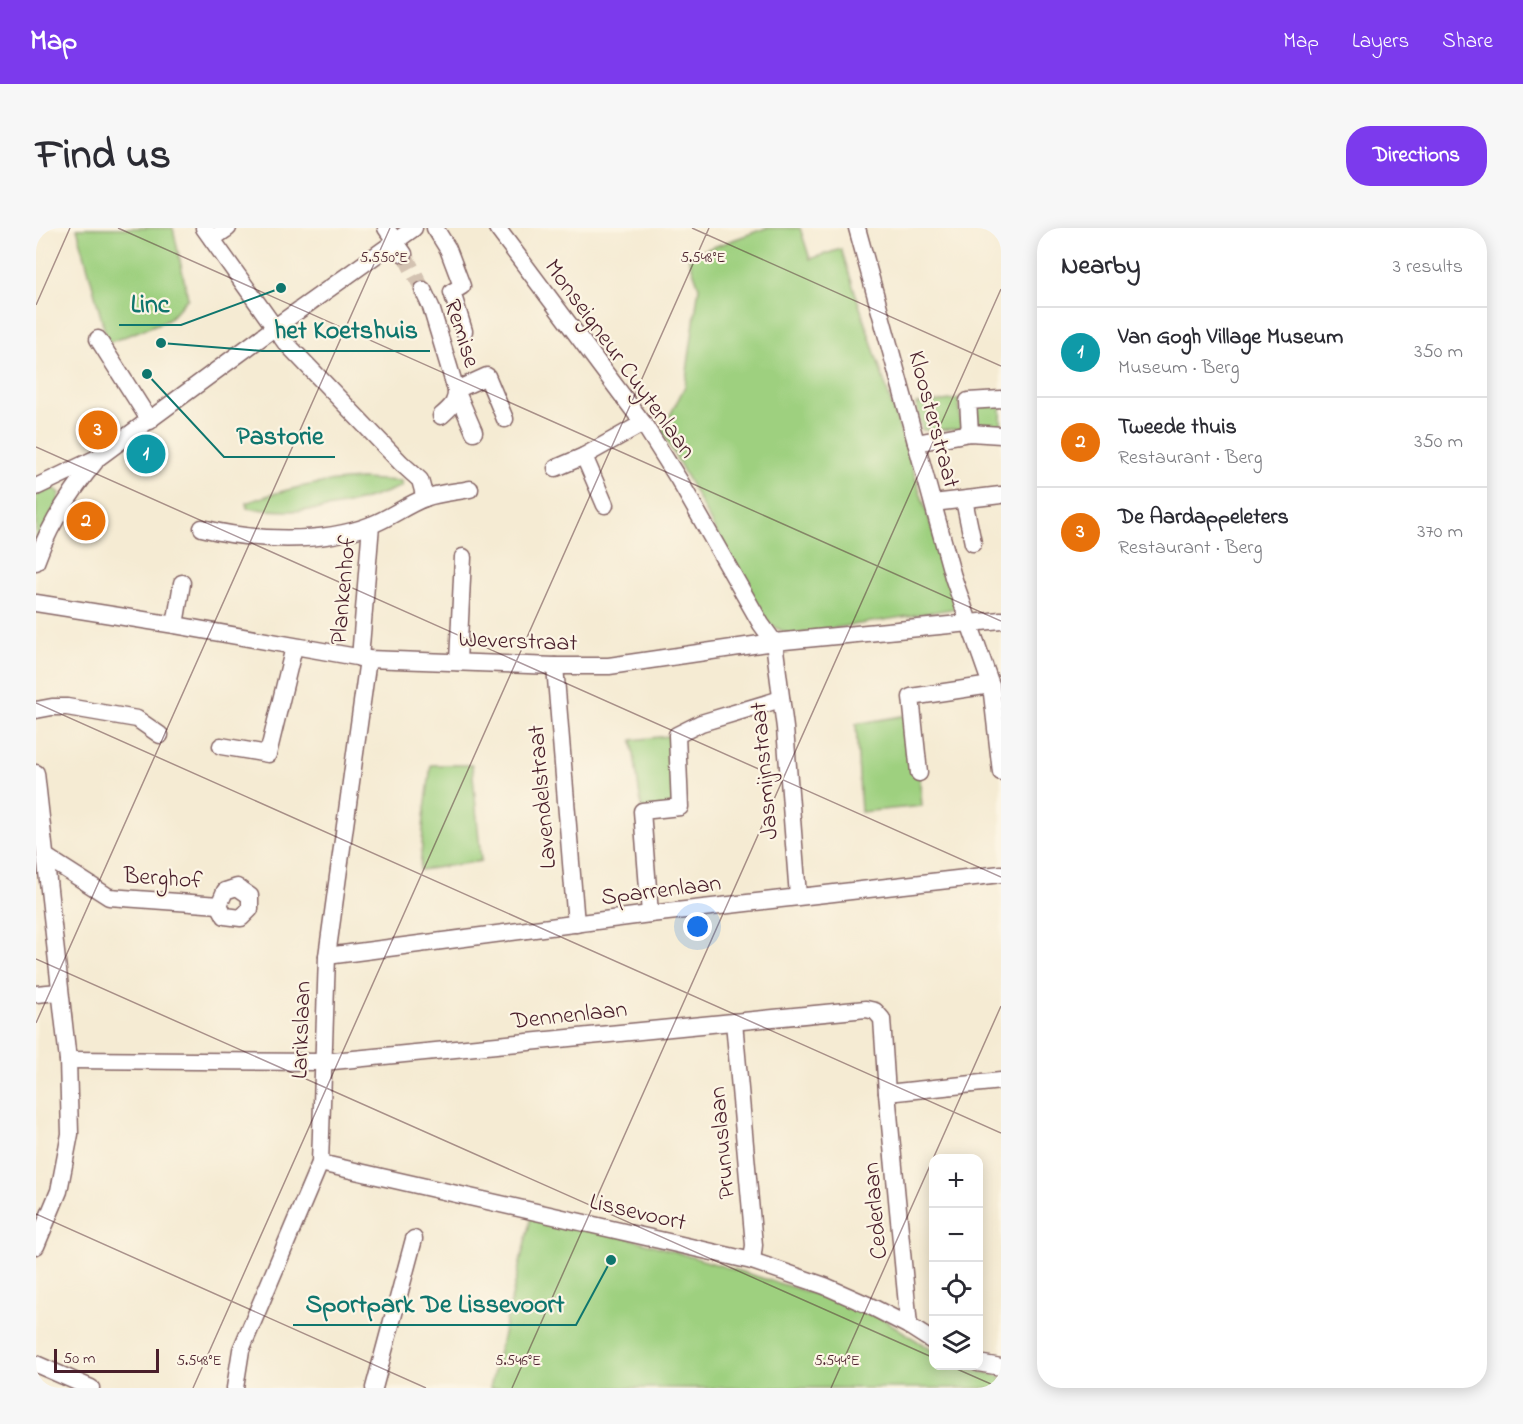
<!DOCTYPE html>
<meta charset="utf-8">
<style>
:root{--surface:#fff;--page:#f7f7f7;--text:#2b2b33;--muted:#7c7c81;--line:#e1e1e2;--accent:#7c3aed}
body{margin:0;font-family:"Indie Flower",sans-serif;background:var(--page);color:var(--text)}
.controls{position:absolute;right:18px;bottom:18px;display:grid;overflow:hidden;border-radius:12px;box-shadow:0 3px 15px #0003}
.controls button{width:54px;height:54px;display:grid;place-items:center;padding:0;border:0;border-bottom:2px solid var(--line);background:var(--surface);color:var(--text);font:30px sans-serif}
.scale{position:absolute;left:18px;bottom:15px;width:105px;box-sizing:border-box;padding-left:6px;border:3px solid #4a1f2b;border-top:0;font-size:16px;line-height:21px;white-space:nowrap;color:#4a1f2b;-webkit-text-stroke:4px #fcf5e5;paint-order:stroke}
.you{position:absolute;left:662px;top:699px;width:21px;height:21px;margin:-15px;border:4px solid #fff;border-radius:50%;background:#1a73e8;box-shadow:0 0 0 9px #1a73e833}
.badge{display:grid;place-items:center;width:39px;height:39px;border-radius:50%;background:var(--accent);color:#fff;font-size:20px;font-weight:700}
.pin{position:absolute;translate:-50% -50%;border:3px solid #fff;box-shadow:0 2px 6px #0006}
.list{margin:0;padding:0;list-style:none}
h2{display:flex;justify-content:space-between;align-items:center;height:78px;margin:0;padding:0 24px;font-size:26px}
h2 small{font-size:20px;font-weight:400;color:var(--muted)}
.list li{display:grid;grid-template-columns:39px 1fr auto;gap:18px;align-items:center;box-sizing:border-box;height:90px;padding:0 24px;border-top:2px solid var(--line)}
.list b{display:block;font-size:22px;white-space:nowrap}
.list p{margin:0;font-size:20px;white-space:nowrap;color:var(--muted)}
.list em{font-size:20px;font-style:normal;color:var(--muted)}
.icon{flex:none;width:33px;height:33px;fill:none;stroke:currentColor;stroke-width:2;stroke-linecap:round;stroke-linejoin:round}
.map{position:relative;flex:none;width:965px;height:1160px;overflow:hidden;border-radius:24px}
header{display:flex;align-items:center;gap:36px;box-sizing:border-box;height:84px;padding:0 30px;background:var(--accent);color:#fff}
header strong{font-size:28px}
nav{display:flex;gap:33px;margin-inline-start:auto;font-size:21px}
.intro{display:flex;align-items:center;justify-content:space-between;box-sizing:border-box;height:144px;padding:0 36px}
h1{margin:0;font-size:42px}
.button{padding:15px 27px;border-radius:24px;background:var(--accent);color:#fff;font-size:21px;font-weight:700}
main{display:flex;gap:36px;padding:0 36px}
aside{flex:1;background:var(--surface);border-radius:24px;box-shadow:0 3px 15px #0003}
.map>svg:first-child{display:block}
.grass{fill:#9ed07f;stroke:#747855;stroke-width:1.5}
.lines{fill:none;stroke-linecap:round;stroke-linejoin:round}
.minor-tunnel{stroke:#d3c2b1;stroke-width:16;stroke-dasharray:16 8;stroke-linecap:butt}
.minor-casing{stroke:#866666;stroke-width:19}
.minor{stroke:#fff;stroke-width:16}
.ticks{fill:none;stroke:#4a1f2b;stroke-width:1.5;stroke-opacity:0.45}
.labels{text-anchor:middle;stroke-width:4.5;stroke-linejoin:round;paint-order:stroke}
.street-label{font-size:24px;fill:#4a1f2b;stroke:#fcf5e5}
.ticks-label{font-size:15px;text-anchor:middle;fill:#4a1f2b;stroke:#fcf5e5;stroke-width:4.5;stroke-linejoin:round;paint-order:stroke}
.leader{fill:none;stroke:#0f766e;stroke-width:2}
.callout-dot{fill:#0f766e;stroke:#fcf5e5;stroke-width:2}
.callout-label{font-size:26px;text-anchor:middle;font-weight:bold;fill:#0f766e;stroke:#fcf5e5;stroke-width:4.5;stroke-linejoin:round;paint-order:stroke}
</style>
<header>
<strong>Map</strong>
<nav><a>Map</a><a>Layers</a><a>Share</a></nav>
</header>
<div class="intro"><h1>Find us</h1><a class="button">Directions</a></div>
<main>
<div class="map">
<svg width="965" height="1160" viewBox="0 0 965 1160">
<rect width="100%" height="100%" fill="#fcf5e5"/>
<filter id="ink" filterUnits="userSpaceOnUse"><feTurbulence type="fractalNoise" baseFrequency=".0167" numOctaves="2"/><feDisplacementMap in="SourceGraphic" scale="12" xChannelSelector="R" yChannelSelector="G"/><feConvolveMatrix kernelMatrix="1 2 1 2 8 2 1 2 1" color-interpolation-filters="sRGB"/></filter>
<filter id="wash" filterUnits="userSpaceOnUse"><feTurbulence type="fractalNoise" baseFrequency=".008" numOctaves="4" result="noise"/><feDisplacementMap in="SourceGraphic" scale="24" xChannelSelector="R" yChannelSelector="G"/><feGaussianBlur stdDeviation="1.35" result="paint"/><feColorMatrix in="noise" values="0 0 0 0 0 0 0 0 0 0 0 0 0 0 0 0 0 1.4 0 .05"/><feComposite in="paint" operator="in"/></filter>
<g filter="url(#wash)">
<rect width="100%" height="100%" fill="#f5ebd3"/>
<g class="grass">
<path d="M41,0H137L152,70L132,92L72,115Z"/>
<path d="M730,0H764L774,31L805,21L922,380L756,407L733,397L701,343L626,203L649,158L663,59L652,28Z"/>
<path d="M923,171L925,201L886,202L880,176Z"/>
<path d="M965,174V201L943,200L940,178Z"/>
<path d="M325,251L365,253L366,258C317,279 264,288 211,280L210,275C247,261 285,253 325,251Z"/>
<path d="M18,260L24,265L22,274L0,315V267Z"/>
<path d="M878,486L886,578L825,584L820,496Z"/>
<path d="M641,507L644,579L606,583L596,512Z"/>
<path d="M395,537H436L445,633L384,642L388,589Z"/>
<path d="M497,981L835,1083L897,1123L898,1138H921L965,1148V1160H454Z"/>
</g>
</g>
<g filter="url(#ink)">
<g class="lines">
<path class="minor-tunnel" d="M368,26L387,62"/>
<g class="minor-casing">
<g id="minor">
<path d="M168,0L249,114L365,235L384,252L389,270"/>
<path d="M350,0L368,26"/>
<path d="M399,0L412,21L426,58L416,64L428,103"/>
<path d="M461,0L607,195L643,252L725,396L738,414L749,500L762,668"/>
<path d="M821,0L917,349L955,457L965,544"/>
<path d="M176,11L192,0"/>
<path d="M387,62L395,79L420,162C421,175 414,180 405,188"/>
<path d="M62,111L114,193"/>
<path d="M438,204L420,162L451,148L469,191"/>
<path d="M934,205L932,173L965,171"/>
<path d="M880,215L934,205L965,207"/>
<path d="M520,240L548,228"/>
<path d="M0,259L63,229L238,100L378,0"/>
<path d="M928,272L937,315"/>
<path d="M897,275L965,267"/>
<path d="M569,277L548,228L607,195"/>
<path d="M166,300C216,313 286,316 335,297C354,290 370,277 389,270C403,265 420,264 434,261"/>
<path d="M0,334C13,297 34,265 59,234"/>
<path d="M0,375L139,397L332,431L519,438H573L738,414L965,392"/>
<path d="M139,397L146,355"/>
<path d="M324,430L335,297"/>
<path d="M422,434L427,329"/>
<path d="M519,438L540,696"/>
<path d="M0,482L16,479H31L101,491L124,507"/>
<path d="M185,518L232,526L258,419"/>
<path d="M0,545L32,832L34,906L23,963L0,1018"/>
<path d="M883,545L875,469L955,457"/>
<path d="M9,628L73,669L183,677"/>
<path d="M201,659L214,668V681L205,690L189,688L183,677L189,663Z"/>
<path d="M614,686L606,583L644,579L641,507L665,495L745,471"/>
<path d="M291,728L614,686L965,646"/>
<path d="M0,766L23,764"/>
<path d="M698,794L718,1017L716,1033"/>
<path d="M32,832L287,834L830,781L839,783L846,791L851,865L965,853"/>
<path d="M851,865L873,1098"/>
<path d="M284,935L716,1033L789,1058L834,1078L873,1098L898,1114"/>
<path d="M942,1135L965,1139"/>
<path d="M0,1136L55,1160"/>
<path d="M199,1160L205,1122L284,935L291,728L332,431"/>
<path d="M338,1160L378,1011"/>
</g>
</g>
<use href="#minor" class="minor"/>
</g>
</g>
<path class="ticks" d="M82,0L965,393M656,0L965,138M0,77L34,0M0,219L965,649M0,475L965,905M0,731L898,1130M0,795L354,0M0,986L390,1160M914,1138L964,1160M157,1160L673,0M476,1160L965,61M795,1160L965,778"/>
<g class="labels">
<g class="street-label">
<text transform="translate(427 105) rotate(72)" y="8">Remise</text>
<text transform="translate(585 130) rotate(54)" y="8">Monseigneur Cuytenlaan</text>
<text transform="translate(899 191) rotate(75)" y="8">Kloosterstraat</text>
<text transform="translate(306 362) rotate(-85)" y="8">Plankenhof</text>
<text transform="translate(482 412) rotate(2)" y="8">Weverstraat</text>
<text transform="translate(727 543) rotate(-95)" y="8">Jasmijnstraat</text>
<text transform="translate(505 569) rotate(-95)" y="8">Lavendelstraat</text>
<text transform="translate(127 649) rotate(4)" y="8">Berghof</text>
<text transform="translate(625 661) rotate(-7)" y="8">Sparrenlaan</text>
<text transform="translate(533 786) rotate(-6)" y="8">Dennenlaan</text>
<text transform="translate(264 802) rotate(-88)" y="8">Larikslaan</text>
<text transform="translate(685 915) rotate(-95)" y="8">Prunuslaan</text>
<text transform="translate(602 983) rotate(13)" y="8">Lissevoort</text>
<text transform="translate(838 983) rotate(-95)" y="8">Cederlaan</text>
</g>
</g>
<g class="ticks-label">
<text x="348" y="34">5.550°E</text>
<text x="667" y="34">5.548°E</text>
<text x="163" y="1137">5.548°E</text>
<text x="482" y="1137">5.546°E</text>
<text x="801" y="1137">5.544°E</text>
</g>
<path class="leader" d="M245 60L145 97H83M125 115L226 123H394M111 146L188 229H299M575 1032L540 1097H257"/>
<g class="callout-dot">
<circle cx="245" cy="60" r="6"/>
<circle cx="125" cy="115" r="6"/>
<circle cx="111" cy="146" r="6"/>
<circle cx="575" cy="1032" r="6"/>
</g>
<g class="callout-label">
<text x="114" y="84">Linc</text>
<text x="310" y="110">het Koetshuis</text>
<text x="244" y="216">Pastorie</text>
<text x="399" y="1084">Sportpark De Lissevoort</text>
</g>
</svg>
<div class="controls">
<button>+</button>
<button>−</button>
<button><svg class="icon" aria-label="locate" viewBox="0 0 24 24"><circle cx="12" cy="12" r="6"/><path d="M12 2v4M12 18v4M2 12h4M18 12h4"/></svg></button>
<button><svg class="icon" aria-label="layers" viewBox="0 0 24 24"><path d="M12 4l9 5-9 5-9-5zM3 14l9 5 9-5"/></svg></button>
</div>
<div class="scale">50 m</div>
<div class="you"></div>
<div class="pin badge" style="left:110px;top:226px;background:#0f9aa8">1</div>
<div class="pin badge" style="left:50px;top:293px;background:#e8710a">2</div>
<div class="pin badge" style="left:62px;top:202px;background:#e8710a">3</div>
</div>
<aside>
<h2>Nearby<small>3 results</small></h2>
<ul class="list">
<li><span class="badge" style="background:#0f9aa8">1</span><div><b>Van Gogh Village Museum</b><p>Museum · Berg</p></div><em>350 m</em></li>
<li><span class="badge" style="background:#e8710a">2</span><div><b>Tweede thuis</b><p>Restaurant · Berg</p></div><em>350 m</em></li>
<li><span class="badge" style="background:#e8710a">3</span><div><b>De Aardappeleters</b><p>Restaurant · Berg</p></div><em>370 m</em></li>
</ul>
</aside>
</main>
